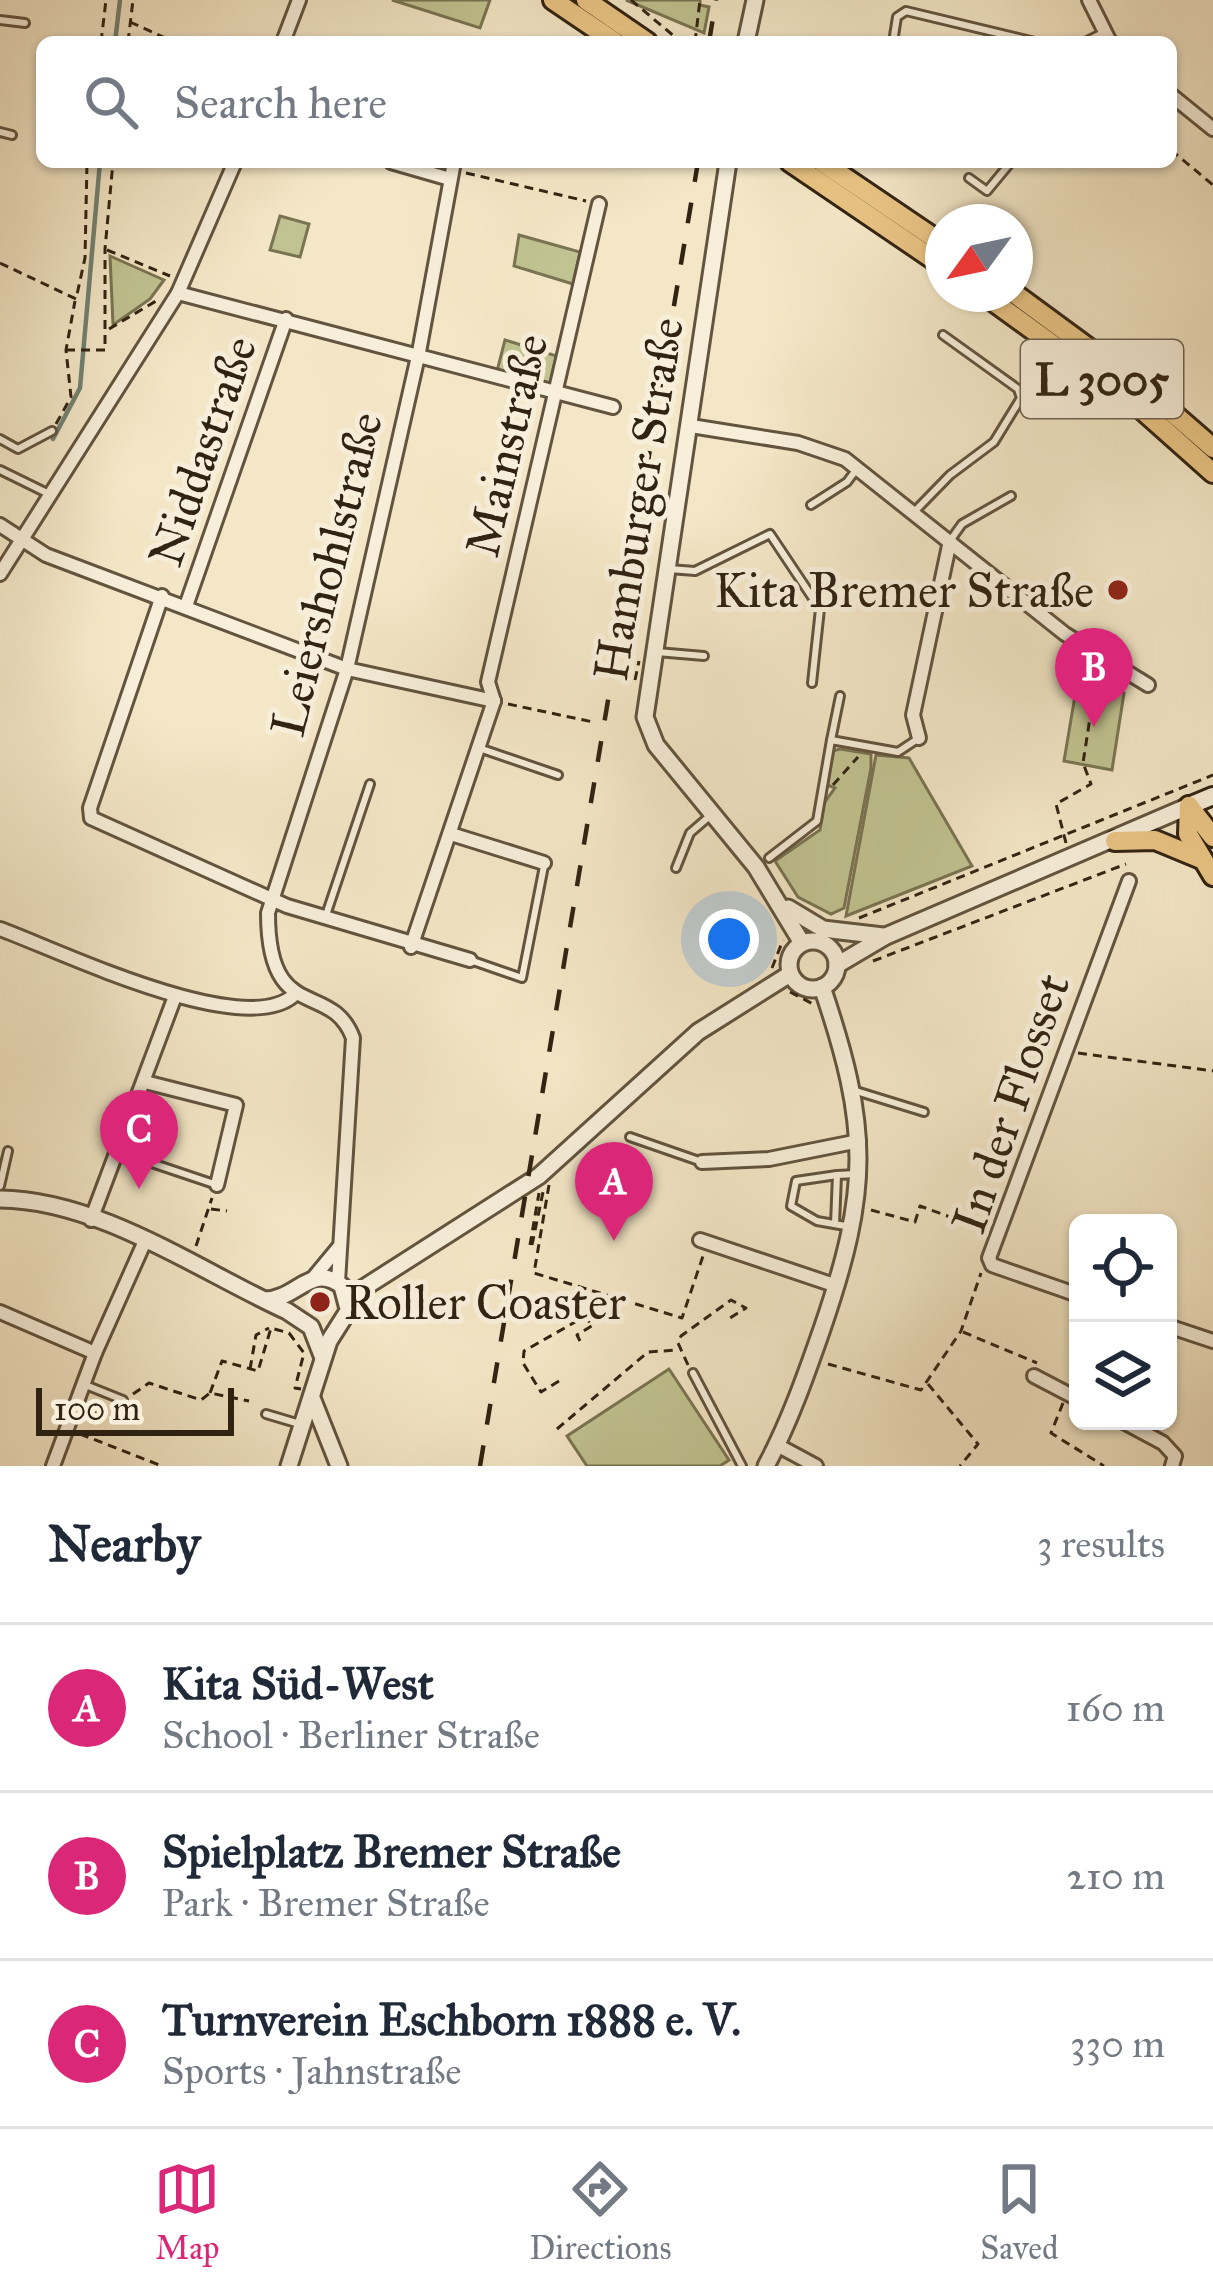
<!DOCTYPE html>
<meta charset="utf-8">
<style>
:root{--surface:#fff;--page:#f6f6f7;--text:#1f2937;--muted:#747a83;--line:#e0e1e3;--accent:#db2777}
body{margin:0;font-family:"IM FELL Great Primer",serif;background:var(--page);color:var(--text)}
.controls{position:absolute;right:36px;bottom:36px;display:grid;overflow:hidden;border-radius:18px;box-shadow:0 3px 9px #0004}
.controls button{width:108px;height:108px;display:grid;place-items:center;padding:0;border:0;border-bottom:3px solid var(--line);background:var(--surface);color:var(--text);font:60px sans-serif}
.compass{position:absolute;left:925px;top:204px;width:108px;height:108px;border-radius:50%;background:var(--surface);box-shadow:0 3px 9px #0004;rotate:237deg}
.scale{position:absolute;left:36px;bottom:30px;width:198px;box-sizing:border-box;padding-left:12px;border:6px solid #312312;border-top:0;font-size:33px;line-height:42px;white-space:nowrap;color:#312312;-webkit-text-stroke:9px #f8efdb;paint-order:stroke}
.you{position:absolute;left:729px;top:939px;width:42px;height:42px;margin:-30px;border:9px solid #fff;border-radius:50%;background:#1a73e8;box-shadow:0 0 0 18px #1a73e833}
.badge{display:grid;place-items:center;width:78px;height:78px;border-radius:50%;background:var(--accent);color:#fff;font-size:39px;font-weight:700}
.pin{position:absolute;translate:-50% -99px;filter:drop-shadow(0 3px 6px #0008)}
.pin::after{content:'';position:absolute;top:63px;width:42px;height:36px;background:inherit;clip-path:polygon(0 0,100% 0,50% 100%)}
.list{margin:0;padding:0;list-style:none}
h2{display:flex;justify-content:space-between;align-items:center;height:156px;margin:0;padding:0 48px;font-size:51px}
h2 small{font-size:39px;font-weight:400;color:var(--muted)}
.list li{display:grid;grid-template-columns:78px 1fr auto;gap:36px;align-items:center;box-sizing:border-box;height:168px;padding:0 48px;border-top:3px solid var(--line)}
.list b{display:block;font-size:45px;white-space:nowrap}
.list p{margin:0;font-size:39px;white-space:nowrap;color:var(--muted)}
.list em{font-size:39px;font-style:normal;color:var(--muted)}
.icon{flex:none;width:66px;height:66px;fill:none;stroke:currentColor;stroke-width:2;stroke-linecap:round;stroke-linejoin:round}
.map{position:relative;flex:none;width:1213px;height:1466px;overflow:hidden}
.search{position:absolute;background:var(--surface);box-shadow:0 3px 9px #0004;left:36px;right:36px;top:36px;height:132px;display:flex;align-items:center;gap:30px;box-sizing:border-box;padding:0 42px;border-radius:18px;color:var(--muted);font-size:45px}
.sheet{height:660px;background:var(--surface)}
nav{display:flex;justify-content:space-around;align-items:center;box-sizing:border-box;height:168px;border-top:3px solid var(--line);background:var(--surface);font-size:33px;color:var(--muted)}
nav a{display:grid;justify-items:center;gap:6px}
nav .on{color:var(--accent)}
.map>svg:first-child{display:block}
.green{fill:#c1c492;stroke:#797452;stroke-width:3}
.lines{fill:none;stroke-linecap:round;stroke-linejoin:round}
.stream{stroke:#718173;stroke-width:4.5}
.service-casing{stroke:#62543f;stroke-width:12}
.minor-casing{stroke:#62543f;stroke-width:18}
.tertiary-casing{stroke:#62543f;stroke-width:21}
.secondary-casing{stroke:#312312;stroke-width:22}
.trunk-casing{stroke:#312312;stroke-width:24}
.path{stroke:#312312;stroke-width:3;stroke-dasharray:9 6;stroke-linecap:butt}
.service{stroke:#f8efdb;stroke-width:6}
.minor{stroke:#f8efdb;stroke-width:12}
.tertiary{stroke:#f8efdb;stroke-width:15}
.secondary{stroke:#f8efdb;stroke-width:16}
.trunk{stroke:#eac484;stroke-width:18}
.rail{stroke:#312312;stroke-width:4.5;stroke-dasharray:21 21;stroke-linecap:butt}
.poi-dot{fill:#8f2418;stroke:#f8efdb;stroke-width:4.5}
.labels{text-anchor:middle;stroke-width:10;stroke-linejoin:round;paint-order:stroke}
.shield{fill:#f8efdb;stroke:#6d604e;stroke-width:3}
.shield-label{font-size:45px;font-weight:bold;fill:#312312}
.street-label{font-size:48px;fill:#312312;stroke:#f8efdb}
.poi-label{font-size:48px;fill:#312312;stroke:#f8efdb;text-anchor:end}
</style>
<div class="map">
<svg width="1213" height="1466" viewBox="0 0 1213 1466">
<rect width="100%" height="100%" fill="#f4e7c7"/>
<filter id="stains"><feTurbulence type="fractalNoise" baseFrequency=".00167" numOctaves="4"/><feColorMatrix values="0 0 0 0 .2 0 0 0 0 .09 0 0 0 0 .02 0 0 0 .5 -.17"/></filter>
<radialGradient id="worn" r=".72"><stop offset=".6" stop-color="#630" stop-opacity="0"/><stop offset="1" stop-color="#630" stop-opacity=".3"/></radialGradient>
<g class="green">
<path d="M392,0H490L480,28Z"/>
<path d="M626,0H700V5L709,7L704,33Z"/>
<path d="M280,216L309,224L300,257L270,250Z"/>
<path d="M519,235L580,252L573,284L514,266Z"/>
<path d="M110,256L164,280L150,299L113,325Z"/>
<path d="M505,340L563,358L555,392L496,375Z"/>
<path d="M1078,678L1124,693L1112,770L1064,761Z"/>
<path d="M840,749L871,754V768L844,908L831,914L798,897L775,861L820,830L824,803L835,788L827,785L833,751Z"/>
<path d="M876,755L909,758L972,866L846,916Z"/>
<path d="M669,1369L729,1460L720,1466H587L567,1436Z"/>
</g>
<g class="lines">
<g class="stream">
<path d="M115,42L120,0"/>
<path d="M53,439L80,388L100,162"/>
</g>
<g class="service-casing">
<g id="service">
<path d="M0,20L25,23"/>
<path d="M893,42L897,17L906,11L1035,42"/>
<path d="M1085,42L1103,33"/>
<path d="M0,132L12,135"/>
<path d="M903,162H917"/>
<path d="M969,178L987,191L1011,162"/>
<path d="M0,439L18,449L52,431"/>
<path d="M0,470L51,495"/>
<path d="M811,505L847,482L856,470"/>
<path d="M914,512L950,475L994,442L1021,398L1018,389L943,335"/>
<path d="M952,538L962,524L1011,496"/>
<path d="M669,569L695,571L770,534L820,609L812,683"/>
<path d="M657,652L704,656"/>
<path d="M831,740L840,696"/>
<path d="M479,748L558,775"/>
<path d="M769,858L817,821L831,740L898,752L919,738"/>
<path d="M676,868L690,833L712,814"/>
<path d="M326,915L370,784"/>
<path d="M473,961L522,978L544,866"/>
<path d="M856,1091L924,1112"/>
<path d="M630,1137L699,1161"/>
<path d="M119,1152L217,1185"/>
<path d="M837,1175L796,1181L791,1206L817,1221L851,1227"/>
<path d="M0,1186L8,1151"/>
<path d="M835,1224L837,1175L856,1174"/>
<path d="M693,1373L742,1466"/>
<path d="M83,1384L123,1400"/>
<path d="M266,1414L303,1425"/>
</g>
</g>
<g class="minor-casing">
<g id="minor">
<path d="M1089,0L1110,42"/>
<path d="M283,42L299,0"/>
<path d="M1171,95L1213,129"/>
<path d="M391,162L450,179"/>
<path d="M178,293L613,407"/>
<path d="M691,426L798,443L845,459L1065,634L1148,685"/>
<path d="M0,525L46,555L347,669L494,701"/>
<path d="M0,574L178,293L235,162"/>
<path d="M162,596L90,808L91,818L287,906L470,960"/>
<path d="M186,606L286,319"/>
<path d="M494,701L488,682L599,204"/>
<path d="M919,738L913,715L950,541"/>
<path d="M451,834L544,863"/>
<path d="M0,929C58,950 244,1041 294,995"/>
<path d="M411,947L494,701"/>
<path d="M145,1082L236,1105L217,1185"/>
<path d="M702,1162L769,1159L859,1141"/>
<path d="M91,1220L174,999"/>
<path d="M700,1240L837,1286"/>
<path d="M314,1277L338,1248"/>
<path d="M338,1282L353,1038C331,979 268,1026 268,913L347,669L419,352L454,162"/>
<path d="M1078,1295L992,1265L989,1258L1129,881"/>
<path d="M0,1312L95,1353"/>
<path d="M1168,1326L1213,1341"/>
<path d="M1034,1376L1078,1399"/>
<path d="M1122,1421L1163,1443L1175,1456L1172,1466"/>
<path d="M777,1445L816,1466"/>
<path d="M53,1466L95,1353L145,1241"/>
</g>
</g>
<g class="tertiary-casing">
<g id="tertiary">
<path d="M746,42L755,0"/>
<path d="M728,162L645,717L656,745L756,867L802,943"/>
<path d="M788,908L823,929L883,936"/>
<circle cx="813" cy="965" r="24"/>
<path d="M837,965L886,936L1189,806"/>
<path d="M0,1199C100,1200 199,1271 287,1311L311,1327L323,1358"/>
<path d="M265,1300C296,1300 312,1262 342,1286L347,1305"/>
<path d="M312,1398L339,1466"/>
<path d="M289,1466L329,1341L362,1289L539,1176L698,1032L790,974"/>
<path d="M766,1466C789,1423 806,1375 822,1329C870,1189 870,1128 822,987"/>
</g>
</g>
<g class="secondary-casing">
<path id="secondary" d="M1189,806L1213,796"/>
</g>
<g class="trunk-casing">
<g id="trunk">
<path d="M553,0L615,42"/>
<path d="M586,0L647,42"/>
<path d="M790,162L943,266"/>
<path d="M822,162L943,244"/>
<path d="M983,294L1140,408L1213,473"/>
<path d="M1015,294L1151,394L1213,448"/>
<path d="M1189,806L1188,834L1213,876"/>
<path d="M1189,806L1213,837"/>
<path d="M1115,841L1155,840L1201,859"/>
</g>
</g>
<g class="path">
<path d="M631,0L681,42"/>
<path d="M130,22L174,42"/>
<path d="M101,42L106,0"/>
<path d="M128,42L133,0"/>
<path d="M695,42L700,0"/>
<path d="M1171,150L1213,185"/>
<path d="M466,173L586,201"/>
<path d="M107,250L170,276"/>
<path d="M0,263L76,299L85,258L87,162"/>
<path d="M109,329L156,301"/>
<path d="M66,350H105V249L113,162"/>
<path d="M56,424L71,397L66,350L75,301"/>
<path d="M635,680L639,661"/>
<path d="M508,704L593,722"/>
<path d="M833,785L858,757"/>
<path d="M1066,843L1056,804L1091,784L1083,763L1092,705L1074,685V655"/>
<path d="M859,918L1213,775"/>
<path d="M873,961L1126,864"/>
<path d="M772,968L783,940"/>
<path d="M790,992L813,1004"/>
<path d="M1078,1053L1213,1071"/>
<path d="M549,1185L534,1273L682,1318L703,1256"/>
<path d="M211,1209L227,1211"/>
<path d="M871,1210L915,1222L920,1206L983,1229"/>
<path d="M530,1245L539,1193"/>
<path d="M532,1245L543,1192"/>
<path d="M196,1246L212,1198"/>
<path d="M580,1315V1289"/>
<path d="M963,1332L1037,1363"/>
<path d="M828,1364L921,1390L961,1331L981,1273"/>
<path d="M688,1365L678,1343L681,1336L731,1300L746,1308L730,1318L733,1322"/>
<path d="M250,1369L256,1335L269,1328"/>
<path d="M559,1381L541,1392L523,1363L524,1351L584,1317L593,1325L577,1335L580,1341"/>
<path d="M928,1384L978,1444L960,1466"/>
<path d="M210,1393L222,1361L258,1371L271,1328L289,1333L304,1353L295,1388L301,1389"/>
<path d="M133,1394L149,1383L201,1400L210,1393L249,1401"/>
<path d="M1063,1403L1051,1433L1104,1466"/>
<path d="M95,1413L116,1422"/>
<path d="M557,1429L648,1352L677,1350"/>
<path d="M80,1434L162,1466"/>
</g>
<use href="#service" class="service"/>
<use href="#minor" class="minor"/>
<use href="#tertiary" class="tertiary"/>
<use href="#secondary" class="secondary"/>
<use href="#trunk" class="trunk"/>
<g class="rail">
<path d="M709,42L716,0"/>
<path d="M480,1466L698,162"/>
</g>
</g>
<g class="poi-dot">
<circle cx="1118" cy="590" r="12"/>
<circle cx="320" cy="1302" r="12"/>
</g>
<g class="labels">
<rect class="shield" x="1021" y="340" width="162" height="78" rx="9"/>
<g class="shield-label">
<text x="1102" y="395">L 3005</text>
</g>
<g class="street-label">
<text transform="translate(506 445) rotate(-77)" y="17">Mainstraße</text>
<text transform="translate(202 451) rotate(-71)" y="17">Niddastraße</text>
<text transform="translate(638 499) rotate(-81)" y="17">Hamburger Straße</text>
<text transform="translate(326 574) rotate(-76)" y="17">Leiershohlstraße</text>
<text transform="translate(1010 1103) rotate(-71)" y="17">In der Flosset</text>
</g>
<g class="poi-label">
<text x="1094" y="607">Kita Bremer Straße</text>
<text x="344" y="1319" text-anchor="start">Roller Coaster</text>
</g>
</g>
<rect width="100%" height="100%" filter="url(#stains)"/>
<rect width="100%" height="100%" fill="url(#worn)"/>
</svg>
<div class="controls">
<button><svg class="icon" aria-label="locate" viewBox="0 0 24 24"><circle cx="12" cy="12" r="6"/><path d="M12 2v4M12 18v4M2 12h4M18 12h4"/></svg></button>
<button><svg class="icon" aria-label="layers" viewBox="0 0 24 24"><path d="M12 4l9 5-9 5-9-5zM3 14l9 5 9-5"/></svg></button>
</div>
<svg class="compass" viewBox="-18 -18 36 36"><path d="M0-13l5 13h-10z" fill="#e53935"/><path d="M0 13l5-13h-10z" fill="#747a83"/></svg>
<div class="scale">100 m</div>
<div class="you"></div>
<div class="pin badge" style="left:614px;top:1241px">A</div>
<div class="pin badge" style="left:1094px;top:727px">B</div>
<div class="pin badge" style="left:139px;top:1189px">C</div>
<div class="search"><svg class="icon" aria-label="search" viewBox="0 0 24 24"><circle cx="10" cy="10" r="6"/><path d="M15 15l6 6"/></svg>Search here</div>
</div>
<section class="sheet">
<h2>Nearby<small>3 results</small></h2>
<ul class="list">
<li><span class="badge">A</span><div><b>Kita Süd-West</b><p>School · Berliner Straße</p></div><em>160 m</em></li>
<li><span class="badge">B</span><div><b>Spielplatz Bremer Straße</b><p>Park · Bremer Straße</p></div><em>210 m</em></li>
<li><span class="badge">C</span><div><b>Turnverein Eschborn 1888 e. V.</b><p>Sports · Jahnstraße</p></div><em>330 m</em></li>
</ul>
</section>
<nav>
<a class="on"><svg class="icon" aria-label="map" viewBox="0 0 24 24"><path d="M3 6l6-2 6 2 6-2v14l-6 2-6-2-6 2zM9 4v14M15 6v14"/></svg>Map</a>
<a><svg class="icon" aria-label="directions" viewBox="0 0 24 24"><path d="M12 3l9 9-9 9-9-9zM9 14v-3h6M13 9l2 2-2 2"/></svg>Directions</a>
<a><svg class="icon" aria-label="saved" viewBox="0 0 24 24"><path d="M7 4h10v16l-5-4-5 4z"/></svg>Saved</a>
</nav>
